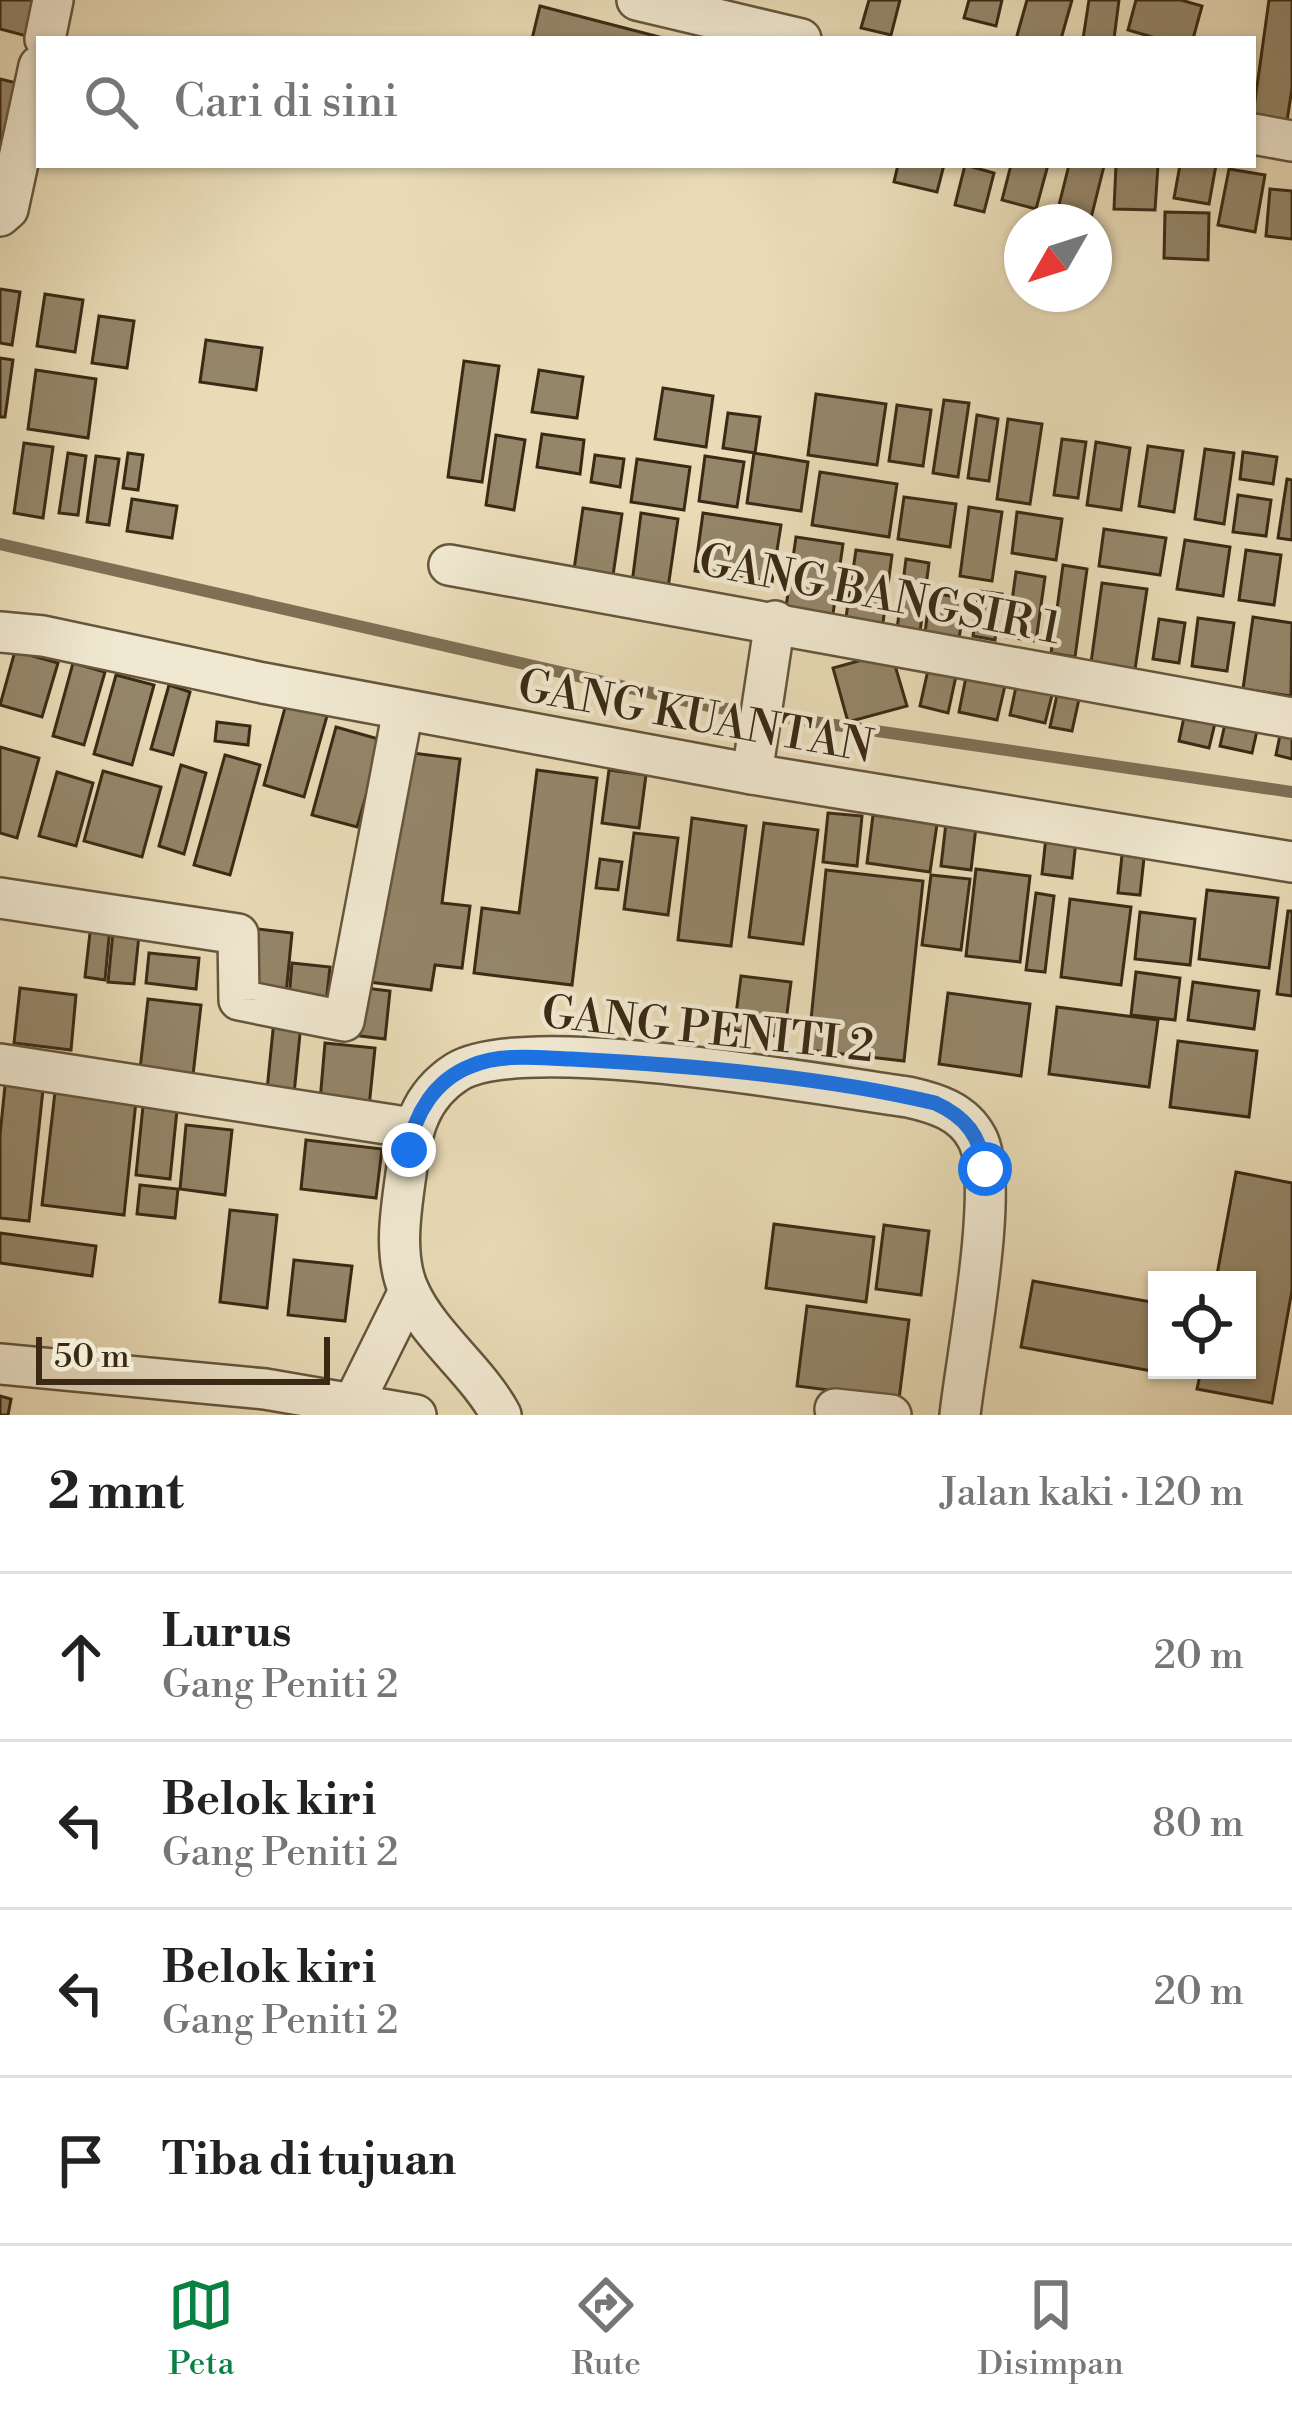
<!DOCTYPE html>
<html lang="id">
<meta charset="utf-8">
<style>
:root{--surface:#fff;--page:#f2f2f2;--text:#222;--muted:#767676;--line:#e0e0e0;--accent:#0b8043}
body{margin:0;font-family:"Libre Bodoni",serif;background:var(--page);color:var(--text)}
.controls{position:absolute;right:36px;bottom:36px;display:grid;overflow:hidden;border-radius:0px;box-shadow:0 3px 9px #0004}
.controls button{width:108px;height:108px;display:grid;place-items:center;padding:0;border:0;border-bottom:3px solid var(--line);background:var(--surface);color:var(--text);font:60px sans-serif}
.compass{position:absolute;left:1004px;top:204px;width:108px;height:108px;border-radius:50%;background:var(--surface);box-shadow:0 3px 9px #0004;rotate:231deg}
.scale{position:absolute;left:36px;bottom:30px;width:294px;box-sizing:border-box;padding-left:12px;border:6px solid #3a2a15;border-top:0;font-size:33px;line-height:42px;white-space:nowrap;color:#3a2a15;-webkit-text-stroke:9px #f0e8d0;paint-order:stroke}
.stop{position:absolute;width:36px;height:36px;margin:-27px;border:9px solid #1a73e8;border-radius:50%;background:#fff}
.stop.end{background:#1a73e8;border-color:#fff;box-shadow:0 3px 12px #0008}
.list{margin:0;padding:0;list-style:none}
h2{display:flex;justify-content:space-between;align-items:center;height:156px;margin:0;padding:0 48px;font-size:51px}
h2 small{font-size:39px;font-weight:400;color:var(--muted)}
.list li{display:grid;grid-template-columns:78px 1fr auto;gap:36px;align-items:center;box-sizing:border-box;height:168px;padding:0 48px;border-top:3px solid var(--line)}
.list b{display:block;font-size:45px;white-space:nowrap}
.list p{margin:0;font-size:39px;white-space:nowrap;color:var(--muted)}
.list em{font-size:39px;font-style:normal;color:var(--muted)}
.icon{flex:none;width:66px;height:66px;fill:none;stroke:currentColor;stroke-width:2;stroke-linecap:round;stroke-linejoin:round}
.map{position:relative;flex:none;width:1292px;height:1415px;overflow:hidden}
.search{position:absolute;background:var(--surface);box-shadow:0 3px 9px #0004;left:36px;right:36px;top:36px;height:132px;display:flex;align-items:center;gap:30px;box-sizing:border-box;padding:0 42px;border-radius:0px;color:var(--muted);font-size:45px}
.sheet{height:828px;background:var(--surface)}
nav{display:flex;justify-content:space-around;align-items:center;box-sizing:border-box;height:168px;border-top:3px solid var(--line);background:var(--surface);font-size:33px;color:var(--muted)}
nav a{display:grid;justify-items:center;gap:6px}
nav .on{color:var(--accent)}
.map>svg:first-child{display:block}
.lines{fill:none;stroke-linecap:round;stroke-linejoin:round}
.stream{stroke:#7f7055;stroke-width:12}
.building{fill:#948669;stroke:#3a2a15;stroke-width:3}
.minor-casing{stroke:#66563d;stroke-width:44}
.minor{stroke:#f0e8d0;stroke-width:39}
.route{stroke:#1a73e8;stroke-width:15}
.labels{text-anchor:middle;stroke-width:9;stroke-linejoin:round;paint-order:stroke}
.street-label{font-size:45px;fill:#3a2a15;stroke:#f0e8d0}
</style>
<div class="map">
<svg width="1292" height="1415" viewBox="0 0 1292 1415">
<rect width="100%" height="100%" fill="#e8dbb6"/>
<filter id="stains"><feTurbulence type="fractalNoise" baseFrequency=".00167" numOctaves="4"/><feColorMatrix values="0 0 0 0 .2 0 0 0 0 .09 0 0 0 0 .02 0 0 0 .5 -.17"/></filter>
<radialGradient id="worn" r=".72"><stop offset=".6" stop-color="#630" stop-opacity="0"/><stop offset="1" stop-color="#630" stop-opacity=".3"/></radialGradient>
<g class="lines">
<path class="stream" d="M0,544L713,707L1292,792"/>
</g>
<g class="building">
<path d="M0,0H43L34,38L0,29Z"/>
<path d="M869,0H900L891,35L861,28Z"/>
<path d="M969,0H1002L996,26L964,18Z"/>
<path d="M1027,0H1072L1061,39H1016Z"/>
<path d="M1089,0H1119L1114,39H1083Z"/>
<path d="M1136,0H1181L1202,6L1193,39H1159L1128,30Z"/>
<path d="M1269,0H1292V88L1287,121L1253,115Z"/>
<path d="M540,6L667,39H532Z"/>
<path d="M0,79L29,86L0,200Z"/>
<path d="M898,165H944L937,192L894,182Z"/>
<path d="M965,165L994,173L984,212L955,205Z"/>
<path d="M1011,165H1048L1036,209L1002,200Z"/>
<path d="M1069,165L1104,166L1090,222L1056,217Z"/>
<path d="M1116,165H1158L1155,210L1114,209Z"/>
<path d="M1180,165H1216L1209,204L1174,198Z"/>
<path d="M1229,169L1265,175L1255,232L1218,225Z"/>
<path d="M1270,189L1292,191V239L1266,236Z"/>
<path d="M1165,212L1209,213L1208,260L1164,258Z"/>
<path d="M0,289L20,292L12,345L0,343Z"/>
<path d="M45,294L83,300L75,352L37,346Z"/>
<path d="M99,316L134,321L127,368L92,363Z"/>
<path d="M206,340L262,348L256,390L200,382Z"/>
<path d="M0,358L13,360L5,417H0Z"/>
<path d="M464,361L499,366L482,482L448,477Z"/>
<path d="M36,370L96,379L88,438L28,429Z"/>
<path d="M539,370L583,377L577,418L532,412Z"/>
<path d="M663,388L713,396L706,447L655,439Z"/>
<path d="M816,394L886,404L877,465L808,455Z"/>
<path d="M944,400L969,403L958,477L933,473Z"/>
<path d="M897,405L931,410L923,466L889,461Z"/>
<path d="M728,413L760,417L755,453L723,448Z"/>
<path d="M977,415L998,419L989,481L968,478Z"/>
<path d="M1008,419L1042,424L1030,504L997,499Z"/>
<path d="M542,434L584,440L580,474L537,467Z"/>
<path d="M496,435L525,440L514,510L486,505Z"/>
<path d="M1062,439L1086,442L1078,498L1054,495Z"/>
<path d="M1096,442L1130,448L1121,510L1087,505Z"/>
<path d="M24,443L53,447L43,518L14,513Z"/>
<path d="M1148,446L1183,451L1174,512L1139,506Z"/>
<path d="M1205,449L1234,453L1224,524L1195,519Z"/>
<path d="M1243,452L1277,457L1273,484L1240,479Z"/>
<path d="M68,453L86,456L78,515L59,513Z"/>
<path d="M128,453L143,455L138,490L123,488Z"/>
<path d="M754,453L808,462L801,511L747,503Z"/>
<path d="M595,455L624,459L620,487L591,482Z"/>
<path d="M96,456L119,459L109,525L87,522Z"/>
<path d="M705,456L744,462L737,507L699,501Z"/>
<path d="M637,459L690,467L684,510L631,502Z"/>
<path d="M820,472L897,484L889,537L812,525Z"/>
<path d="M1287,479L1292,480V540L1278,538Z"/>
<path d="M1238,495L1271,500L1266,536L1233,532Z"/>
<path d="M904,497L956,504L950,547L898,539Z"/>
<path d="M132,499L177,506L172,538L127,531Z"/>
<path d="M969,507L1002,512L992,581L960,576Z"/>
<path d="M583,508L622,514L611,589L572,583Z"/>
<path d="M1017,512L1062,519L1056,560L1012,553Z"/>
<path d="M641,513L678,519L668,588L632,583Z"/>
<path d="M703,513L781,525L772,582L695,571Z"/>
<path d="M1104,529L1166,538L1160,575L1099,566Z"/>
<path d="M796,537L843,544L832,621L785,614Z"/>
<path d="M1185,540L1230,547L1223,596L1177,589Z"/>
<path d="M856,550L892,555L882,630L845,624Z"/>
<path d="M1246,550L1281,555L1274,605L1239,600Z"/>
<path d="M906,559L929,563L920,632L897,629Z"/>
<path d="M1063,565L1087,569L1075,657L1051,653Z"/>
<path d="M1016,572L1045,577L1036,641L1007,637Z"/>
<path d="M1102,583L1147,589L1134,676L1090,670Z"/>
<path d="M979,591L1002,594L995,640L973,636Z"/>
<path d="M930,593L965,598L958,646L924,641Z"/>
<path d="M1253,617L1292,623L1291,696L1243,689Z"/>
<path d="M1198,618L1234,623L1227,671L1192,666Z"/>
<path d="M1159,619L1185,623L1179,663L1153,659Z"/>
<path d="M15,651L58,663L42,717L0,705Z"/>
<path d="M891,652L907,706L848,722L833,668Z"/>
<path d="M73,663L105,672L84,745L53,736Z"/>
<path d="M928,670L956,676L948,713L920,706Z"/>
<path d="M967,672L1006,681L997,720L959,712Z"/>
<path d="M116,675L154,685L132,765L94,754Z"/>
<path d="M1017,682L1053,691L1045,723L1010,715Z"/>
<path d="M169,685L190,692L173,755L151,749Z"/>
<path d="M1059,686L1081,690L1072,731L1050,727Z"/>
<path d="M286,704L327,716L304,797L264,785Z"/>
<path d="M1185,712L1216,719L1209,748L1179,741Z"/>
<path d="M1227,715L1259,722L1252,753L1220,746Z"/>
<path d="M217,722L250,726L248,745L215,741Z"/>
<path d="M336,727L382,740L357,827L312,815Z"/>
<path d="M1281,730L1292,733V759L1276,755Z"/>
<path d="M0,747L39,758L17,838L0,833Z"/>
<path d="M397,751L460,759L442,903L470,906L462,968L435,965L431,990L369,982Z"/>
<path d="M225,755L260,765L230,875L194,865Z"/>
<path d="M181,765L206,773L184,854L159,846Z"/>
<path d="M537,770L597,778L572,985L474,973L482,908L519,913Z"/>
<path d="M609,770L646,775L639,828L602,823Z"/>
<path d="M103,771L161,787L142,857L84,841Z"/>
<path d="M57,772L93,783L76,846L39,836Z"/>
<path d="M828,813L862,816L857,866L823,862Z"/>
<path d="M873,815L937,824L930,872L867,863Z"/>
<path d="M692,818L746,826L731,946L678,940Z"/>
<path d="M764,823L818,830L803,944L749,937Z"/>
<path d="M946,823L976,827L971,870L941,866Z"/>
<path d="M634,833L678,838L668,915L624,909Z"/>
<path d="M1046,837L1076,841L1072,878L1042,874Z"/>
<path d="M1122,855L1144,858L1140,895L1118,893Z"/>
<path d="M600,859L622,862L618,890L596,888Z"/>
<path d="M976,869L1030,876L1020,962L966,956Z"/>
<path d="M826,870L923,881L904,1061L808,1050Z"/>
<path d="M931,875L970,879L961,950L922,945Z"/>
<path d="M1207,890L1278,898L1269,968L1199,959Z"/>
<path d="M1036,893L1054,896L1045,972L1026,970Z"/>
<path d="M1070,899L1131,907L1121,985L1061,977Z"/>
<path d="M1288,911H1292V996L1277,994Z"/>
<path d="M1140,912L1195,919L1190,965L1135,959Z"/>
<path d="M91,924L110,927L105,980L85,977Z"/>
<path d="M250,928L292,933L286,994L243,989Z"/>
<path d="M113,932L139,935L134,984L108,982Z"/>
<path d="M149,953L199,958L196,989L146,983Z"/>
<path d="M292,963L330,967L326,1003L289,998Z"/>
<path d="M1136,972L1180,978L1175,1020L1131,1015Z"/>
<path d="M741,976L791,982L784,1037L734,1030Z"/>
<path d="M1193,982L1259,991L1254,1029L1188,1020Z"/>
<path d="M357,987L390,991L385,1039L352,1035Z"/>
<path d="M20,988L76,995L71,1050L14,1043Z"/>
<path d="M948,993L1030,1004L1021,1076L939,1064Z"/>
<path d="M148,999L201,1005L192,1084L139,1078Z"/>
<path d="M1057,1007L1158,1020L1149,1087L1049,1074Z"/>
<path d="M274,1020L301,1024L293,1104L266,1100Z"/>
<path d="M1178,1041L1257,1051L1249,1117L1170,1107Z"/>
<path d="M325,1043L375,1048L369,1107L320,1101Z"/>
<path d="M6,1076L44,1080L29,1221L0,1218V1135Z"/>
<path d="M55,1092L136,1101L124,1215L42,1205Z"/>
<path d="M143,1106L177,1110L170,1179L136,1175Z"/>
<path d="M186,1125L232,1130L225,1195L180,1189Z"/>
<path d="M306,1140L382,1149L376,1198L301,1189Z"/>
<path d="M1236,1172L1292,1183V1290L1272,1403L1197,1389L1201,1370H1247V1280H1216Z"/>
<path d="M140,1185L178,1189L175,1218L137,1214Z"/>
<path d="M230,1210L277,1215L267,1308L220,1302Z"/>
<path d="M774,1224L874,1237L866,1302L766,1288Z"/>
<path d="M884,1225L929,1231L921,1295L876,1289Z"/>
<path d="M0,1233L96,1246L92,1276L0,1263Z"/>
<path d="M294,1260L352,1266L345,1321L288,1315Z"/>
<path d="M1033,1281L1157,1303V1372L1021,1347Z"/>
<path d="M807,1306L909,1320L899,1399L797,1386Z"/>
<path d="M0,1396L11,1399L8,1415H0Z"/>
</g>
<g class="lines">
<g class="minor-casing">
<g id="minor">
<path d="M637,0L801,39"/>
<path d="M45,39L53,0"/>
<path d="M1253,134L1292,141"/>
<path d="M0,216L8,209L39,66"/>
<path d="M449,565L1292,718"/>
<path d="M0,632L43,636L263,683L752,774L1292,862"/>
<path d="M752,774L775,621"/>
<path d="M0,898L238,934L239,1000L344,1021L403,710"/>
<path d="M0,1064L412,1128"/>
<path d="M0,1364L265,1389L416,1415"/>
<path d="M354,1402L409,1291"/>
<path d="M835,1409L891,1415"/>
<path d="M501,1415C477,1370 430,1337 409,1291C393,1256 401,1210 406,1174C411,1132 419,1096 457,1072C522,1031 821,1085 908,1097C935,1103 963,1111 977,1138C1001,1182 966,1358 960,1415"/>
</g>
</g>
<use href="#minor" class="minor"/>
</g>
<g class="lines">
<path class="route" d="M409,1150C414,1114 435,1080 471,1066C501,1053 538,1058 571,1059C687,1065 822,1076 935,1103C966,1117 980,1136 985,1169"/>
</g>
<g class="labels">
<g class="street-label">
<text transform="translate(880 593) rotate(11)" y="16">GANG BANGSIR 1</text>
<text transform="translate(696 715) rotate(10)" y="16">GANG KUANTAN</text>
<text transform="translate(708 1028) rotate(6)" y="16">GANG PENITI 2</text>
</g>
</g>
<rect width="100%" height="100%" filter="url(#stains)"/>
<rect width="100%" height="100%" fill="url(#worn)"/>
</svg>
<div class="controls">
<button><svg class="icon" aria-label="locate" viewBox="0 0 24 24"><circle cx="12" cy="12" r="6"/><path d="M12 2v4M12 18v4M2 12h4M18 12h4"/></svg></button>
</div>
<svg class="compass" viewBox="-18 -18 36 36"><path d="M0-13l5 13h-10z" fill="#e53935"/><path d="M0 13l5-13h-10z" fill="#767676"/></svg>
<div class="scale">50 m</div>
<div class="stop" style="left:985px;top:1169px"></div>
<div class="stop end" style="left:409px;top:1150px"></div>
<div class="search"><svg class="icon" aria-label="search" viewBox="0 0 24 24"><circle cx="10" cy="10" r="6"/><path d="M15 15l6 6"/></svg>Cari di sini</div>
</div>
<section class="sheet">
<h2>2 mnt<small>Jalan kaki · 120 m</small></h2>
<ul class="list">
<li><svg class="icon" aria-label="ahead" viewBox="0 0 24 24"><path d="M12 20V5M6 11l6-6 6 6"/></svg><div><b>Lurus</b><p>Gang Peniti 2</p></div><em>20 m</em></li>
<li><svg class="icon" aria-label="left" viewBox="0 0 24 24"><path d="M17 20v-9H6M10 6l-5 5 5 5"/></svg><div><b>Belok kiri</b><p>Gang Peniti 2</p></div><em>80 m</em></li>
<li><svg class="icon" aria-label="left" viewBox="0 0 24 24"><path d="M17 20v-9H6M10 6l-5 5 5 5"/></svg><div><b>Belok kiri</b><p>Gang Peniti 2</p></div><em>20 m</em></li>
<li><svg class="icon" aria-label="arrive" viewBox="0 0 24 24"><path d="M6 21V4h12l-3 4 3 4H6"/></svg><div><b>Tiba di tujuan</b></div></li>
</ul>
</section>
<nav>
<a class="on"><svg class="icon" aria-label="map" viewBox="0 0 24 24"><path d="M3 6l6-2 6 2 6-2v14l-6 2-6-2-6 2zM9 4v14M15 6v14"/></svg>Peta</a>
<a><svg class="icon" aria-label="directions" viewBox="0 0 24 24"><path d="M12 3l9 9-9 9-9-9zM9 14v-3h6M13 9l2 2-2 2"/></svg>Rute</a>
<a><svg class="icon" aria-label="saved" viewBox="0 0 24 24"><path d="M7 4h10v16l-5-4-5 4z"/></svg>Disimpan</a>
</nav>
